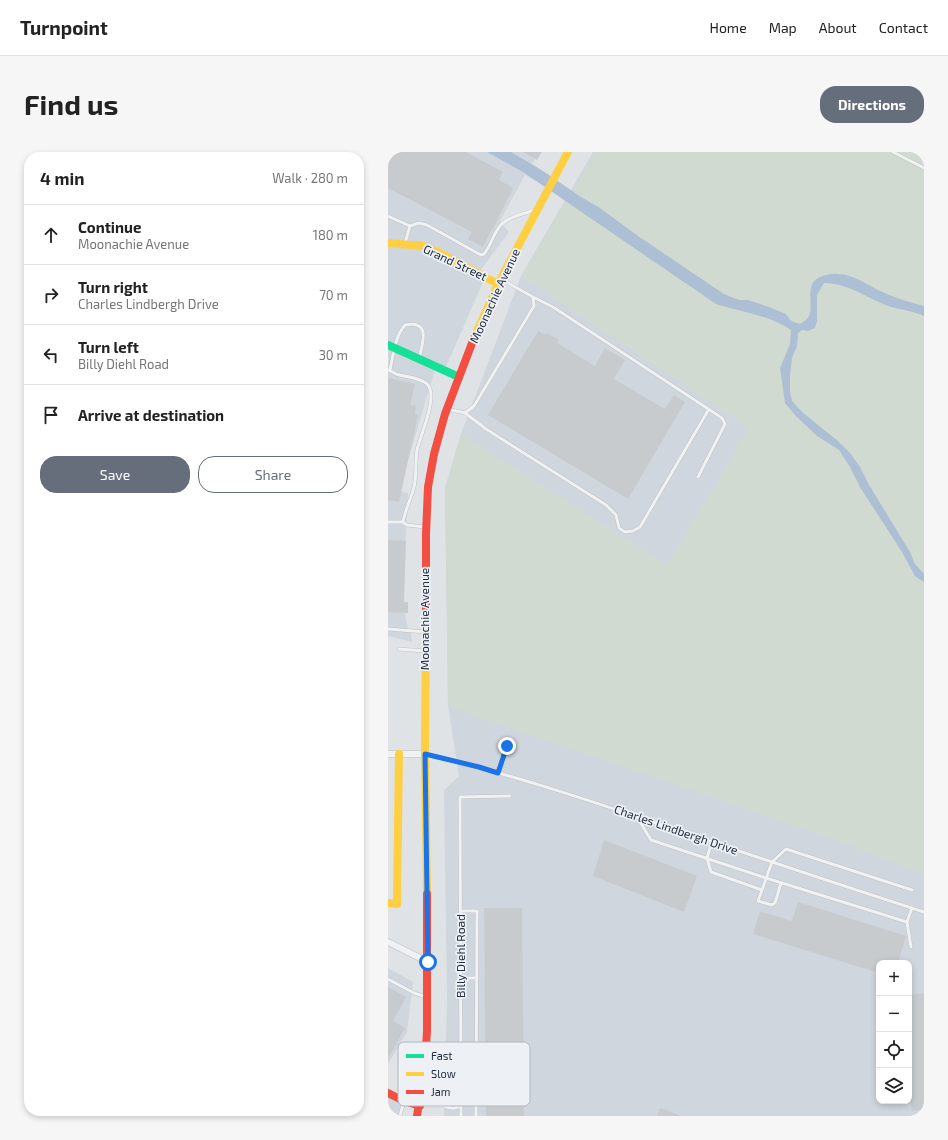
<!DOCTYPE html>
<meta charset="utf-8">
<style>
:root{--surface:#fff;--page:#f6f6f6;--text:#222;--muted:#767676;--line:#e0e0e0;--accent:#666e7b}
body{margin:0;font-family:"Exo 2",sans-serif;background:var(--page);color:var(--text)}
.controls{position:absolute;right:12px;bottom:12px;display:grid;overflow:hidden;border-radius:8px;box-shadow:0 2px 6px #0003}
.controls button{width:36px;height:36px;display:grid;place-items:center;padding:0;border:0;border-bottom:1px solid var(--line);background:var(--surface);color:var(--text);font:20px sans-serif}
.stop{position:absolute;width:12px;height:12px;margin:-9px;border:3px solid #1a73e8;border-radius:50%;background:#fff}
.stop.end{background:#1a73e8;border-color:#fff;box-shadow:0 1px 4px #0008}
.list{margin:0;padding:0;list-style:none}
h2{display:flex;justify-content:space-between;align-items:center;height:52px;margin:0;padding:0 16px;font-size:17px}
h2 small{font-size:13px;font-weight:400;color:var(--muted)}
.list li{display:grid;grid-template-columns:26px 1fr auto;gap:12px;align-items:center;box-sizing:border-box;height:60px;padding:0 16px;border-top:1px solid var(--line)}
.list b{display:block;font-size:15px;white-space:nowrap}
.list p{margin:0;font-size:13px;white-space:nowrap;color:var(--muted)}
.list em{font-size:13px;font-style:normal;color:var(--muted)}
.actions{display:flex;gap:8px;padding:12px 16px}
.actions a{flex:1;padding:9px 0;border:1px solid var(--accent);border-radius:16px;text-align:center;font-size:14px;color:var(--accent)}
.actions .main{background:var(--accent);color:#fff}
.icon{flex:none;width:22px;height:22px;fill:none;stroke:currentColor;stroke-width:2;stroke-linecap:round;stroke-linejoin:round}
.map{position:relative;flex:none;width:536px;height:964px;overflow:hidden;border-radius:16px}
header{display:flex;align-items:center;gap:24px;box-sizing:border-box;height:56px;padding:0 20px;background:var(--surface);border-bottom:1px solid var(--line)}
header strong{font-size:19px}
nav{display:flex;gap:22px;margin-inline-start:auto;font-size:14px}
.intro{display:flex;align-items:center;justify-content:space-between;box-sizing:border-box;height:96px;padding:0 24px}
h1{margin:0;font-size:28px}
.button{padding:10px 18px;border-radius:16px;background:var(--accent);color:#fff;font-size:14px;font-weight:700}
main{display:flex;gap:24px;padding:0 24px}
aside{flex:1;background:var(--surface);border-radius:16px;box-shadow:0 2px 6px #0003}
.map>svg:first-child{display:block}
.built{fill:#d0d6dd;fill-rule:evenodd}
.green{fill:#d0dad0}
.water{fill:#acbfd4}
.building{fill:#c8cbce}
.lines{fill:none;stroke-linecap:round;stroke-linejoin:round}
.lane-casing{stroke:#bec1c4;stroke-width:4}
.street-casing{stroke:#bec1c4;stroke-width:7}
.lane{stroke:#f0f1f3;stroke-width:3}
.street{stroke:#f0f1f3;stroke-width:6}
.fast{stroke:#16e098;stroke-width:8}
.slow{stroke:#ffcf43;stroke-width:8}
.jam{stroke:#f24e42;stroke-width:8}
.route{stroke:#1a73e8;stroke-width:5}
.labels{text-anchor:middle;stroke-width:3.5;stroke-linejoin:round;paint-order:stroke}
.street-label{font-size:12px;fill:#252f41;stroke:#edf1f6}
.key{fill:#edf1f6;stroke:#b1b7c0;stroke-width:1}
.key-label{font-size:11px;fill:#252f41}
</style>
<header>
<strong>Turnpoint</strong>
<nav><a>Home</a><a>Map</a><a>About</a><a>Contact</a></nav>
</header>
<div class="intro"><h1>Find us</h1><a class="button">Directions</a></div>
<main>
<aside>
<h2>4 min<small>Walk · 280 m</small></h2>
<ul class="list">
<li><svg class="icon" aria-label="ahead" viewBox="0 0 24 24"><path d="M12 20V5M6 11l6-6 6 6"/></svg><div><b>Continue</b><p>Moonachie Avenue</p></div><em>180 m</em></li>
<li><svg class="icon" aria-label="right" viewBox="0 0 24 24"><path d="M7 20v-9h11M14 6l5 5-5 5"/></svg><div><b>Turn right</b><p>Charles Lindbergh Drive</p></div><em>70 m</em></li>
<li><svg class="icon" aria-label="left" viewBox="0 0 24 24"><path d="M17 20v-9H6M10 6l-5 5 5 5"/></svg><div><b>Turn left</b><p>Billy Diehl Road</p></div><em>30 m</em></li>
<li><svg class="icon" aria-label="arrive" viewBox="0 0 24 24"><path d="M6 21V4h12l-3 4 3 4H6"/></svg><div><b>Arrive at destination</b></div></li>
</ul>
<div class="actions"><a class="main">Save</a><a>Share</a></div>
</aside>
<div class="map">
<svg width="536" height="964" viewBox="0 0 536 964">
<rect width="100%" height="100%" fill="#e0e3e6"/>
<g class="built">
<path d="M0,0H151L144,12L153,18L147,29L137,23L130,36L112,69L121,80L89,123L96,128L57,217L48,214L11,339L20,341L14,450L21,480L23,481L24,490L0,484Z"/>
<path d="M205,0H536V964H56L59,846L56,638L71,624L60,554L57,336L73,282L133,124ZM491,811H521V949H491Z"/>
<path d="M0,816L25,830L19,880L0,912Z"/>
<path d="M0,942L17,952L14,964H0Z"/>
</g>
<path class="green" d="M207,0H536V723L462,693L60,554L57,336L73,282L279,413L361,276L133,124L200,14Z"/>
<path class="water" d="M99,0H123L155,19L193,45L212,56L250,84L336,142L351,148H360L381,155L398,162L403,169L412,172C415,170 419,168 421,164C426,154 416,131 432,125C438,123 444,121 450,122C464,122 478,132 490,138C505,145 520,150 536,154V164C525,159 514,158 503,155C480,147 461,131 436,131L429,143V169L427,176L420,179L414,178L410,181L409,194L404,206L402,223V240L404,249L414,260L450,289L462,301L472,315L481,333L522,400L527,412L536,422V430L527,424L514,400L472,335L462,315L451,298L429,284L407,263L397,251L392,216L402,192L403,178C381,163 353,160 328,152L135,20Z"/>
<g class="building">
<path d="M0,0H78L115,20L111,28L125,36L104,79H103L95,95L80,87L84,80L0,36Z"/>
<path d="M135,0H154L149,8Z"/>
<path d="M150,179L158,183L159,181L171,188L169,191L207,214L217,196L237,208L226,227L277,257L286,243L297,250L240,347L100,263Z"/>
<path d="M0,226L27,232L22,253L28,254L27,262L30,263L11,350L0,348Z"/>
<path d="M0,388L18,389L16,450H20V461L0,460Z"/>
<path d="M216,688L309,724L296,760L205,724Z"/>
<path d="M410,750L518,784L510,811H491V821L365,782L372,759L404,769Z"/>
<path d="M96,756H134L136,964H98Z"/>
<path d="M0,835L18,845L5,869L17,876L0,907Z"/>
<path d="M536,841V957L524,959L521,941V843Z"/>
<path d="M272,956L291,963V964H269Z"/>
</g>
<g class="lines">
<g class="lane-casing">
<g id="lane">
<path d="M505,0L536,16"/>
<path d="M0,64L22,74L31,71L39,73L93,103L96,102C103,94 105,82 112,74C119,65 136,62 146,58"/>
<path d="M17,91L22,74"/>
<path d="M113,127L145,145L165,155L334,266L337,272L310,325"/>
<path d="M0,218C3,219 5,220 8,222C17,225 33,225 40,233C50,246 32,284 29,298C27,311 29,323 26,335C23,347 17,358 15,370"/>
<path d="M2,218C5,204 7,184 17,173C43,168 35,191 31,206"/>
<path d="M59,257L77,261L86,254L146,154L145,145"/>
<path d="M77,261L98,277L218,353L228,363L231,376L237,380L245,379L252,375L321,257"/>
<path d="M0,370H15L19,373L37,375"/>
<path d="M0,477L38,480"/>
<path d="M11,497L37,499"/>
<path d="M38,602C132,624 224,656 315,687C389,712 462,736 536,760"/>
<path d="M110,621L119,594"/>
<path d="M249,665L263,688L378,726L519,770"/>
<path d="M324,690L319,706L323,720L374,738"/>
<path d="M393,731L387,751L384,753L370,749L384,710L398,697L524,738"/>
<path d="M73,759H89L88,964"/>
<path d="M523,795L519,770L524,756"/>
<path d="M73,826H89"/>
<path d="M0,827L26,841L38,845"/>
<path d="M73,894H89"/>
<path d="M33,954C40,954 47,954 54,954C62,954 66,951 73,954"/>
<path d="M56,954C61,956 67,958 72,954"/>
<path d="M12,964L16,949"/>
<path d="M73,964L72,645L122,644"/>
</g>
</g>
<g class="street-casing">
<g id="street">
<path d="M0,602H37"/>
<path d="M0,790L40,810"/>
</g>
</g>
<use href="#lane" class="lane"/>
<use href="#street" class="street"/>
<path class="fast" d="M0,193L71,225"/>
<g class="slow">
<path d="M0,91L35,94L52,101L110,132"/>
<path d="M86,186L110,132L180,0"/>
<path d="M38,465L37,602L39,742"/>
<path d="M0,751L9,752L11,602"/>
</g>
<g class="jam">
<path d="M38,465V382L40,335L46,302L57,262L86,186"/>
<path d="M0,941L16,949L32,954"/>
<path d="M29,964L37,910L39,879V742"/>
</g>
</g>
<g class="lines">
<path class="route" d="M40,810L37,602L91,615L110,621L119,594"/>
</g>
<g class="labels">
<g class="street-label">
<text transform="translate(67 111) rotate(25)" y="4">Grand Street</text>
<text transform="translate(107 144) rotate(-65)" y="4">Moonachie Avenue</text>
<text transform="translate(37 467) rotate(-90)" y="4">Moonachie Avenue</text>
<text transform="translate(288 678) rotate(19)" y="4">Charles Lindbergh Drive</text>
<text transform="translate(73 804) rotate(-90)" y="4">Billy Diehl Road</text>
</g>
</g>
<rect x="10" y="890" width="132" height="64" rx="6" class="key"/>
<rect x="18" y="902" width="18" height="4" fill="#16e098"/>
<rect x="18" y="920" width="18" height="4" fill="#ffcf43"/>
<rect x="18" y="938" width="18" height="4" fill="#f24e42"/>
<g class="key-label">
<text x="43" y="908">Fast</text>
<text x="43" y="926">Slow</text>
<text x="43" y="944">Jam</text>
</g>
</svg>
<div class="controls">
<button>+</button>
<button>−</button>
<button><svg class="icon" aria-label="locate" viewBox="0 0 24 24"><circle cx="12" cy="12" r="6"/><path d="M12 2v4M12 18v4M2 12h4M18 12h4"/></svg></button>
<button><svg class="icon" aria-label="layers" viewBox="0 0 24 24"><path d="M12 4l9 5-9 5-9-5zM3 14l9 5 9-5"/></svg></button>
</div>
<div class="stop" style="left:40px;top:810px"></div>
<div class="stop end" style="left:119px;top:594px"></div>
</div>
</main>
